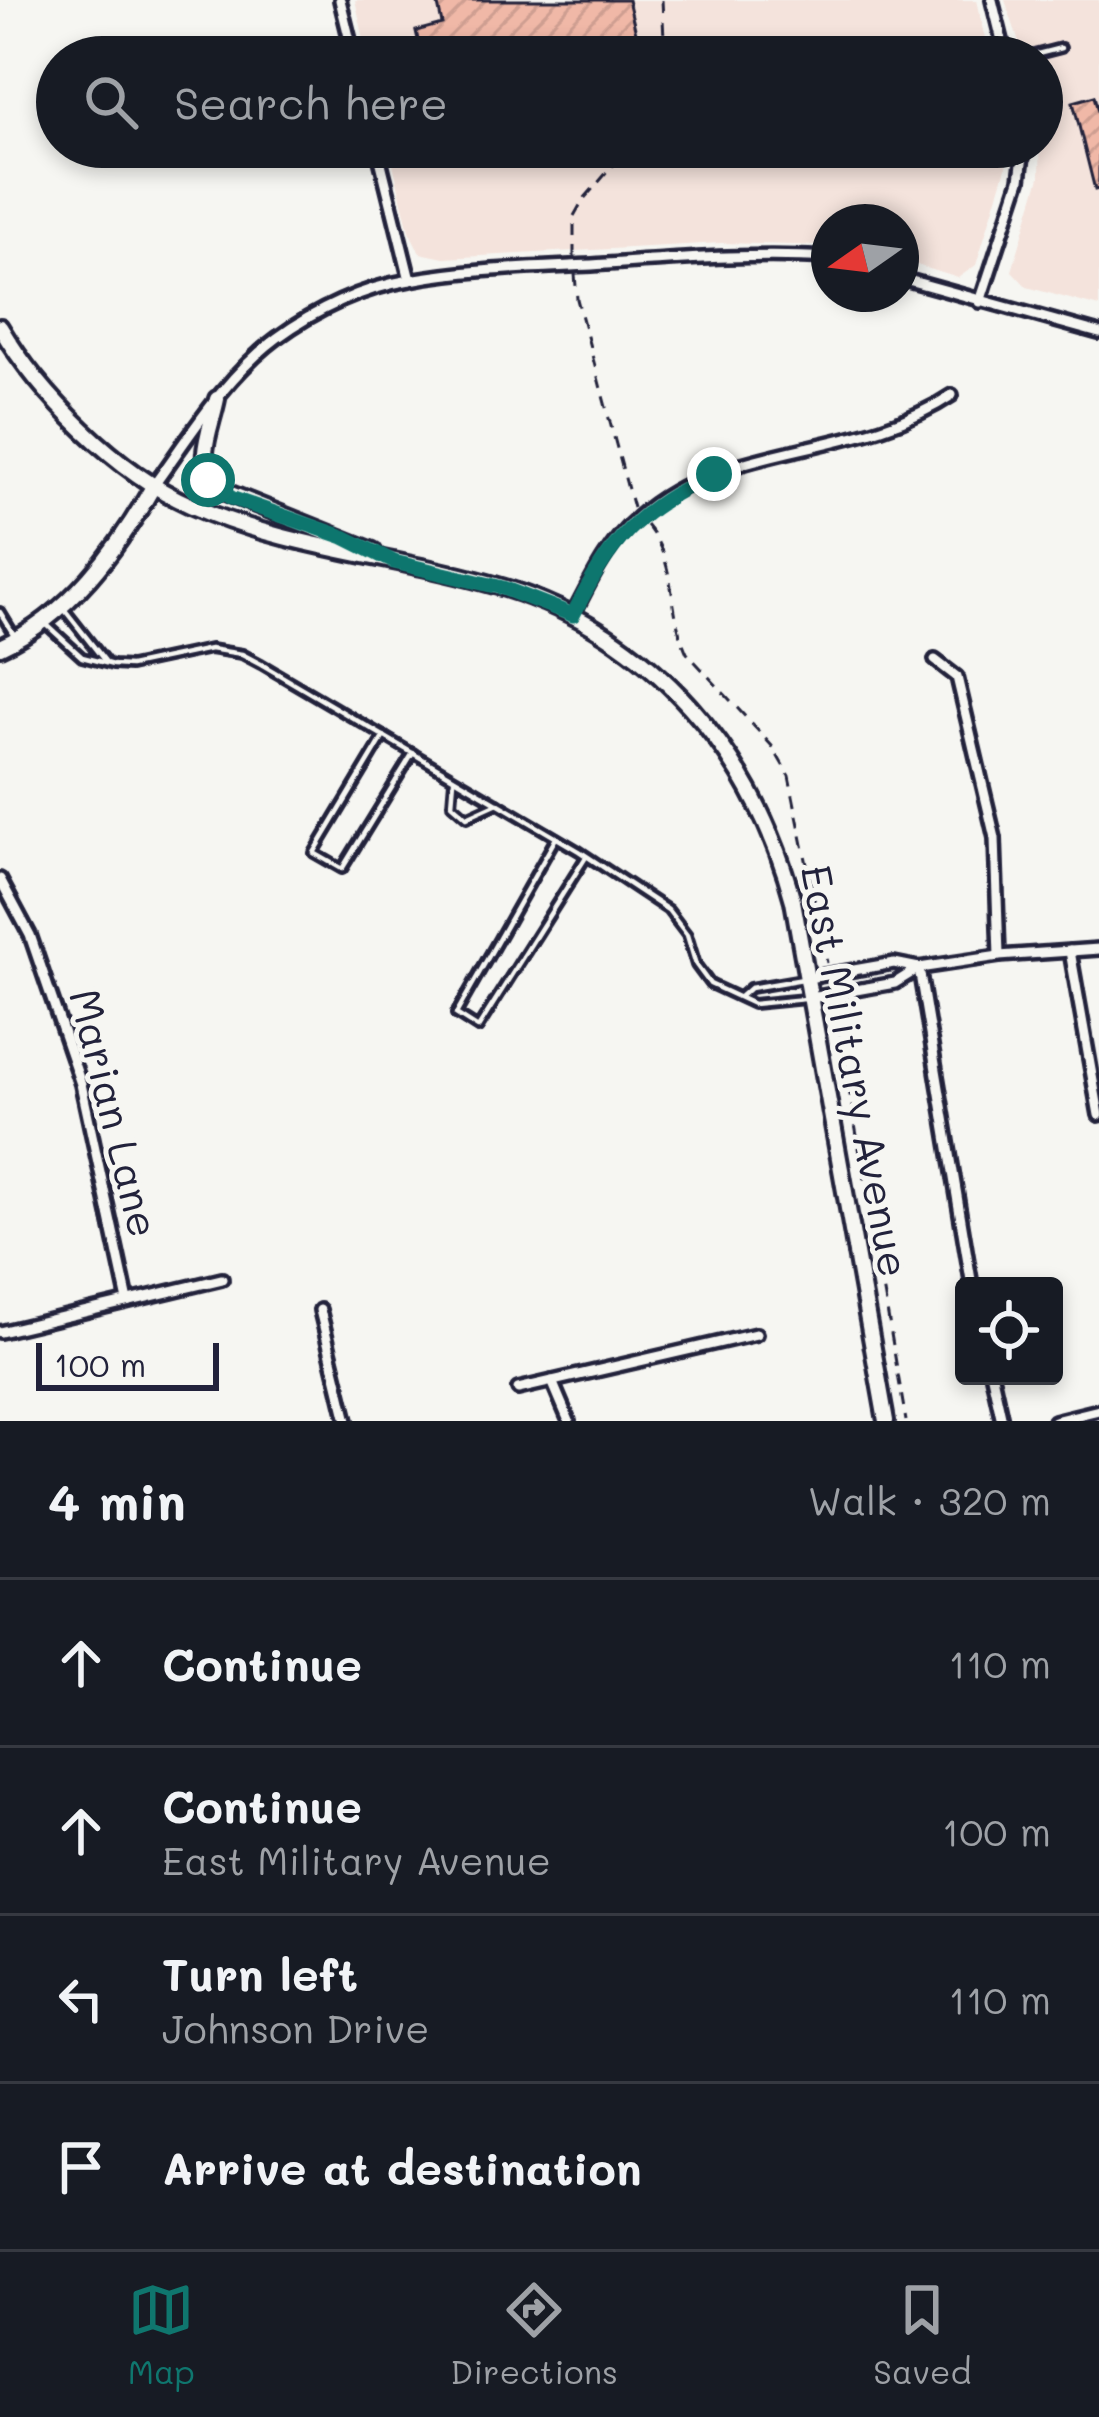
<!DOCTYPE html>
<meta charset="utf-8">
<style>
:root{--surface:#171b24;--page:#242831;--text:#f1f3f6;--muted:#9ea1a6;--line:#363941;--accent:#0f766e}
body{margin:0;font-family:Mali,sans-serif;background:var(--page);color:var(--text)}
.controls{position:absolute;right:36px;bottom:36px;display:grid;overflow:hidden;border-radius:12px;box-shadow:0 6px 18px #0003}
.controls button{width:108px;height:108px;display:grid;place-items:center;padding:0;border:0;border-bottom:3px solid var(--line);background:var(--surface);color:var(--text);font:60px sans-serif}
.compass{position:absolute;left:811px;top:204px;width:108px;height:108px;border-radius:50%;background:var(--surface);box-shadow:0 6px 18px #0003;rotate:256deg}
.scale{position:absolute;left:36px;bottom:30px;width:183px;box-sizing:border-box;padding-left:12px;border:6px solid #22223b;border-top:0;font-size:33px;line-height:42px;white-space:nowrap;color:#22223b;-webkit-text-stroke:9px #f6f6f2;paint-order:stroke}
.stop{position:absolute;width:36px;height:36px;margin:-27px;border:9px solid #0f766e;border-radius:50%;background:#fff}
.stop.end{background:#0f766e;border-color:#fff;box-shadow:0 3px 12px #0008}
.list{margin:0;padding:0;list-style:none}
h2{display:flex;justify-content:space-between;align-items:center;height:156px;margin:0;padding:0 48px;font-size:51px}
h2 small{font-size:39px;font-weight:400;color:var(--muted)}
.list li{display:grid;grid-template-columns:78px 1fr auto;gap:36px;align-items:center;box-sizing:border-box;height:168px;padding:0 48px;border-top:3px solid var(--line)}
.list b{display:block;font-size:45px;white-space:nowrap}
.list p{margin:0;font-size:39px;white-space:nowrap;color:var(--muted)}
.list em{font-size:39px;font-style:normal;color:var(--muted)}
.icon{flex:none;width:66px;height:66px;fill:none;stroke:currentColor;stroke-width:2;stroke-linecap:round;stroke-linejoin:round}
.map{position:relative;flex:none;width:1099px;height:1421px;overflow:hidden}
.search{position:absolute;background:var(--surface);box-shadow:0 6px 18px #0003;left:36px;right:36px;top:36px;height:132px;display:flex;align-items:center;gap:30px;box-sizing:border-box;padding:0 42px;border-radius:66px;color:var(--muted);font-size:45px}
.sheet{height:828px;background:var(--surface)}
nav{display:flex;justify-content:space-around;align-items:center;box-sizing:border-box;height:168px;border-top:3px solid var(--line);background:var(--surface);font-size:33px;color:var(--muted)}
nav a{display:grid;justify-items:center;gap:6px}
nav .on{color:var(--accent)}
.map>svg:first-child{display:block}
.built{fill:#f4e3dc}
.building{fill:url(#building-hatch);stroke:#22223b;stroke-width:3}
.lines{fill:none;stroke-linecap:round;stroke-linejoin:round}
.service-casing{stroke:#22223b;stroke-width:14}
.minor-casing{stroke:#22223b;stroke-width:18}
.secondary-casing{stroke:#22223b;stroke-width:22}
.path{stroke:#22223b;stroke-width:3;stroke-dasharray:12 9;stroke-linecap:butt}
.service{stroke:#f6f6f2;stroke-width:4.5}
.minor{stroke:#f6f6f2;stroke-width:9}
.secondary{stroke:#f6f6f2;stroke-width:14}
.route{stroke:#0f766e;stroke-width:15}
.labels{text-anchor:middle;stroke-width:10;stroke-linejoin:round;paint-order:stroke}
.street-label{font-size:42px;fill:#22223b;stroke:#f6f6f2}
</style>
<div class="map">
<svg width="1099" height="1421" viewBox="0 0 1099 1421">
<defs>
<pattern id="building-hatch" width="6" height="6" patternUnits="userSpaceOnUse" patternTransform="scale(3)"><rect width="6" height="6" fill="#f0b8a7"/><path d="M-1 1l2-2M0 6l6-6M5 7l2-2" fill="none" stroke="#ce9e91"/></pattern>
</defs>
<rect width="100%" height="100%" fill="#f6f6f2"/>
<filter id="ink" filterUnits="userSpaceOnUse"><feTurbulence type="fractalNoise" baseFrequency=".00833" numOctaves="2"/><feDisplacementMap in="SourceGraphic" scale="24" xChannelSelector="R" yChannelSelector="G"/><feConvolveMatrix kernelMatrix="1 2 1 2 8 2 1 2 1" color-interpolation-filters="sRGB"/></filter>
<g filter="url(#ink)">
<g class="built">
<path d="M355,0H977L990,57H368Z"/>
<path d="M1005,0H1099V307L1027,287L1012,271L1040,177L1042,57H1024Z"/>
<path d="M389,147H1008L1006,168L976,265L958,278L901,260V222H829V246L722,243L444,258L420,253L409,231Z"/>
</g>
<g class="building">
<path d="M437,0H628L642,57H422L416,31L442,24Z"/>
<path d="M1094,96L1099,115V189L1095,190L1073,102Z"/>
</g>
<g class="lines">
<g class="service-casing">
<g id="service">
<path d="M1026,57L1061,48"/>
<path d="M64,609L105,661"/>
<path d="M0,612L14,635"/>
<path d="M47,625L82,657L113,665L130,666L210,649L242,654L261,664L579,851L668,910L687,935L696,965L710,984L753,1004L805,999"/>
<path d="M384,736L314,853L342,869L413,753"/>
<path d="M454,780L452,804L467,817L498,803"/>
<path d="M556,838L456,1014L478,1028L586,857"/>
<path d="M740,997L750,988L803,979"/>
</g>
</g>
<g class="minor-casing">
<g id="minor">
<path d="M340,0L354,57"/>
<path d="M992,0L1006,57"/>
<path d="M377,147L410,280"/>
<path d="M901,278L1099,333"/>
<path d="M980,302L1020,180L1024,147"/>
<path d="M154,485C191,434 226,376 277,338C315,310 362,288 410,280C469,269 532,268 592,265C671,260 750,253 829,258"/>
<path d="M573,615C591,580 608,543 638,517C724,440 857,459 952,395"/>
<path d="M935,660L957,677L995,838L999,956"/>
<path d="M0,879L30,935L81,1084L128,1301"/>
<path d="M1070,951L1099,1115"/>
<path d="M919,968L972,1286"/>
<path d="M808,978L894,963L919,968L999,956L1099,949"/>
<path d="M811,998L895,983L919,968"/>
<path d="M320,1310L347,1421"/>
<path d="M0,1332L222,1279"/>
<path d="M992,1376L1002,1421"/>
<path d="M552,1381L569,1421"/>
<path d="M518,1389L756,1334"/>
<path d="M1054,1421L1099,1410"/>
</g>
</g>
<g class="secondary-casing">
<g id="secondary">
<path d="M0,327C40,395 118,473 190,505C290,550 401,556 505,588C653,634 754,754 793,901L886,1421"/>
<path d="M217,399C211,429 195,460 213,487L373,551"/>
<path d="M0,647C69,616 118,549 154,485"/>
</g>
</g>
<g class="path">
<path d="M662,0L665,57"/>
<path d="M574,258V216L583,200L629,147"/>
<path d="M575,274L577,299L633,508"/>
<path d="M646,525C678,562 667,610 687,653L772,746L789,776L827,963"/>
<path d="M834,1002L906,1421"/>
</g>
<use href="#service" class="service"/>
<use href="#minor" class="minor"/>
<use href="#secondary" class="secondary"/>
</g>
</g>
<g class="lines" filter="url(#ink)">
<path class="route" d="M208,480L231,498L344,537L394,562L503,588L573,615C610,542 637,508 714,474"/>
</g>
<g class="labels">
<g class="street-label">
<text transform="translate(855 1071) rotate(79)" y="15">East Military Avenue</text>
<text transform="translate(114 1113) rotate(76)" y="15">Marian Lane</text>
</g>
</g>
</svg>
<div class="controls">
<button><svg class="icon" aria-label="locate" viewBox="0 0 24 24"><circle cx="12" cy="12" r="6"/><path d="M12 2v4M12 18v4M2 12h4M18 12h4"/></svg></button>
</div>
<svg class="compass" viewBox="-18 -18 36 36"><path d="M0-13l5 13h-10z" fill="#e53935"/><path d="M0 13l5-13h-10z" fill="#9ea1a6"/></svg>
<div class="scale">100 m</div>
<div class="stop" style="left:208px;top:480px"></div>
<div class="stop end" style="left:714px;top:474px"></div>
<div class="search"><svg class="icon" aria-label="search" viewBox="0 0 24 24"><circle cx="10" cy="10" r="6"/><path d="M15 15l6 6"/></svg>Search here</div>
</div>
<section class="sheet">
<h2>4 min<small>Walk · 320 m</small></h2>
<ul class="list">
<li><svg class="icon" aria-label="ahead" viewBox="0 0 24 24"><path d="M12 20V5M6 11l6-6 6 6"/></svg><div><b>Continue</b></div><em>110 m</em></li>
<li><svg class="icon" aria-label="ahead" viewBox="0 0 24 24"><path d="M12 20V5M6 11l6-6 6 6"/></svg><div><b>Continue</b><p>East Military Avenue</p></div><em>100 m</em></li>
<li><svg class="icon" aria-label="left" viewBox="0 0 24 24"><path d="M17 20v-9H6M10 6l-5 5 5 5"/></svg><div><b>Turn left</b><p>Johnson Drive</p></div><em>110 m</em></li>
<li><svg class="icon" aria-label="arrive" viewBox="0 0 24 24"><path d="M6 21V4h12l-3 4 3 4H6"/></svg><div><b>Arrive at destination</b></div></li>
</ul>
</section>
<nav>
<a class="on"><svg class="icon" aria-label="map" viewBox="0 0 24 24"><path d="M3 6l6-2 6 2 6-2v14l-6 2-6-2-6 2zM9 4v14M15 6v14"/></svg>Map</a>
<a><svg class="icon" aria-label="directions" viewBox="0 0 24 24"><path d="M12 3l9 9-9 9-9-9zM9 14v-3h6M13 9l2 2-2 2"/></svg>Directions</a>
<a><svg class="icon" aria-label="saved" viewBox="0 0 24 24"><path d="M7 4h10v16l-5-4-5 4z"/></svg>Saved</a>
</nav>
